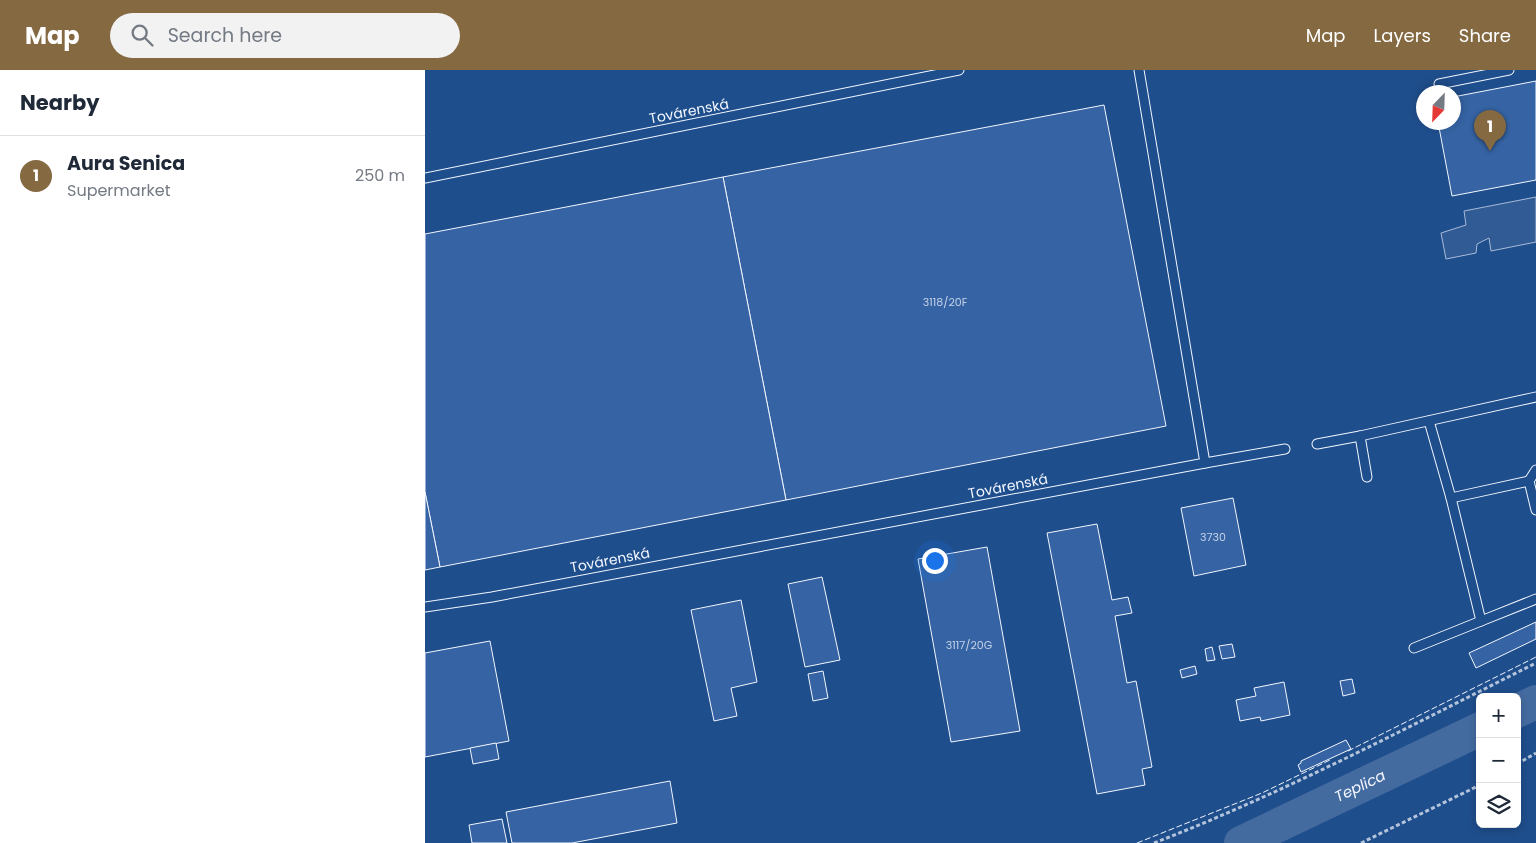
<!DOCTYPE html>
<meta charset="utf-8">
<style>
:root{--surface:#fff;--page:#f2f2f3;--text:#1f2937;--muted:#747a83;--line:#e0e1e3;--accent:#846941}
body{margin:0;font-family:Poppins,sans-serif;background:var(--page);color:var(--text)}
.controls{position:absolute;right:15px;bottom:15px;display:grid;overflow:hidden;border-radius:8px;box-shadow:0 2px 8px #0003}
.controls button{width:45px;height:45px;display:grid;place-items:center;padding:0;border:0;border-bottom:1px solid var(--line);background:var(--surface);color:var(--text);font:25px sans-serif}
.compass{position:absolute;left:991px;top:15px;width:45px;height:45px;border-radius:50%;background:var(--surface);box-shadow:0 2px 8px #0003;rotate:203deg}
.you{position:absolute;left:509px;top:490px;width:18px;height:18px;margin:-12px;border:4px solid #fff;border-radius:50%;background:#1a73e8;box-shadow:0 0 0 8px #1a73e833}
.badge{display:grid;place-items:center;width:32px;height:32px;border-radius:50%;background:var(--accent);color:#fff;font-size:16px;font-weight:700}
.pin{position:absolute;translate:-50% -41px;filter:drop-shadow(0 1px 2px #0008)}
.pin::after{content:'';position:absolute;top:26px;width:18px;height:15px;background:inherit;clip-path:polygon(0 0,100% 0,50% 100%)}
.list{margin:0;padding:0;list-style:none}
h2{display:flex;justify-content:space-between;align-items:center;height:65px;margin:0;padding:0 20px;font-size:21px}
h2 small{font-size:16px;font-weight:400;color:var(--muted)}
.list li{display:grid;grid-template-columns:32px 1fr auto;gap:15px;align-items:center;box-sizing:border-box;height:80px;padding:0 20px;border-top:1px solid var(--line)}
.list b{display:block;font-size:19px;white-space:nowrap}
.list p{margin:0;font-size:16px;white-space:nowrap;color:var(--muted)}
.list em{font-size:16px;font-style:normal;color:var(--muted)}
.icon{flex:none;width:28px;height:28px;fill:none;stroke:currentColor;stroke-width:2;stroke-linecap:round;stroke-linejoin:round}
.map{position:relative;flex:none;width:1111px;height:773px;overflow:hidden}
header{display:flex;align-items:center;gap:30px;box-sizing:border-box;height:70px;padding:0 25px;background:var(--accent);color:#fff}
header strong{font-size:24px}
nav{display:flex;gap:28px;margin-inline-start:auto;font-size:18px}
.search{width:350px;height:45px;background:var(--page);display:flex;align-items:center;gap:12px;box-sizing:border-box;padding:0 18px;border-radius:28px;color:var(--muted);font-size:19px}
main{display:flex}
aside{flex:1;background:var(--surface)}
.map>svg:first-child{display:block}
.built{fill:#305b95;stroke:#a8bbd7}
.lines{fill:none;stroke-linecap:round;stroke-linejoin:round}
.river{stroke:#446ba0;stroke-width:34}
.building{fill:#3563a3;stroke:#f2f6ff}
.lane-casing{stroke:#f2f6ff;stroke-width:11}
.path{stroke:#b3c4dc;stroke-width:3;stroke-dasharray:4 2.5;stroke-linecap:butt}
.lane{stroke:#1f4e8c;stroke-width:9}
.fence{stroke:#f2f6ff;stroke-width:1;stroke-dasharray:6 2.5;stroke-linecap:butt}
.labels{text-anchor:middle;stroke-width:4;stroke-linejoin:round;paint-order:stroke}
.number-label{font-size:11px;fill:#c3d1e8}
.street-label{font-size:14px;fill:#f2f6ff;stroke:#1f4e8c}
.water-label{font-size:15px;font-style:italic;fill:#f2f6ff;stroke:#1f4e8c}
</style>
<header>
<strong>Map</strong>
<div class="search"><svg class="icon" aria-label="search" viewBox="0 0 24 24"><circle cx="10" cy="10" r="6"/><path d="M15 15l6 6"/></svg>Search here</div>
<nav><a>Map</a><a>Layers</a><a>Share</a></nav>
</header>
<main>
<aside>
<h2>Nearby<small></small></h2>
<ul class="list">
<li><span class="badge">1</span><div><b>Aura Senica</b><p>Supermarket</p></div><em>250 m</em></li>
</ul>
</aside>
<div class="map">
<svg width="1111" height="773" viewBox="0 0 1111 773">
<rect width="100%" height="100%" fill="#1f4e8c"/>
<path class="built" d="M1111,127V172L1066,181L1064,168L1052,174L1051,183L1021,189L1016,163L1041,155L1039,141Z"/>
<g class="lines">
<g class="river">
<path d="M1092,641L1111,632"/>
<path id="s1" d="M816,773L1055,659"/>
</g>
</g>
<g class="building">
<path d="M1111,11V110L1027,126L1013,52H1028V27Z"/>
<path d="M679,35L741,356L361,430L298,107Z"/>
<path d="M298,107L361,430L15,497L0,422V164Z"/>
<path d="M0,422L15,497L0,500Z"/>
<path d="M808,428L821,495L769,506L756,438Z"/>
<path d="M672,454L687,530L703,527L707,543L690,546L702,613L711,611L727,697L717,699L720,715L672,724L622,463Z"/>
<path d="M562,477L595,661L526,672L493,489Z"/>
<path d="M397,507L415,590L380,597L363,514Z"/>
<path d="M316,530L332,612L306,618L312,646L289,651L266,540Z"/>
<path d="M1111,552V569L1051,598L1044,583Z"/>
<path d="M65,571L84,671L0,687V583Z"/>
<path d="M807,574L810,587L797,589L794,576Z"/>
<path d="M787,577L790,590L782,591L780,579Z"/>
<path d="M770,596L772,604L757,608L755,600Z"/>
<path d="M398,601L403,628L388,631L383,604Z"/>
<path d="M927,609L930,623L918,626L915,611Z"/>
<path d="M859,612L865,645L836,651L835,647L815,651L811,630L831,626L829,618Z"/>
<path d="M921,670L926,679L876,702L873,695L876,693V691Z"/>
<path d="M71,673L74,689L48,694L45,678Z"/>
<path d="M245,711L252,753L147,773H87L81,742Z"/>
<path d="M77,749L82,773H47L44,755Z"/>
</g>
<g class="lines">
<g class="lane-casing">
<g id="lane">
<path d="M1014,14L1084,0"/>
<path d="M0,108L534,0"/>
<path d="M1004,351L1026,428L1056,551L1111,529"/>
<path d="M935,366L942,407"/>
<path d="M892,374L935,366L1111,327"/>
<path d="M780,393L860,379"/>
<path d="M1104,411L1111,400"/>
<path d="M1026,428L1104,411L1111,440"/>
<path d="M0,537L67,527L780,393L714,0"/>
<path d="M989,578L1056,551"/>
</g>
</g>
<g class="path">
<path d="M1092,694L1111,683"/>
<path d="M729,773C861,722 985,656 1111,593"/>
<path d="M936,773L1055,715"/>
</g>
<use href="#lane" class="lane"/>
<g class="fence">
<path d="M923,681L1111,587"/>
<path d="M712,773L837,723L905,690"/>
</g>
</g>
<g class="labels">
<g class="number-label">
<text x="520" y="236">3118/20F</text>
<text x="788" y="471">3730</text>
<text x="544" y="579">3117/20G</text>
</g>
<g class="street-label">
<text transform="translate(264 41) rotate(-11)" y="5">Továrenská</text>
<text transform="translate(583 416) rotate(-11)" y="5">Továrenská</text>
<text transform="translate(185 490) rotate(-11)" y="5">Továrenská</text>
</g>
<g class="water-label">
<text dy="5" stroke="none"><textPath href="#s1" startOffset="132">Teplica</textPath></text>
</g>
</g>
</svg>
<div class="controls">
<button>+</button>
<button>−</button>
<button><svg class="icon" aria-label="layers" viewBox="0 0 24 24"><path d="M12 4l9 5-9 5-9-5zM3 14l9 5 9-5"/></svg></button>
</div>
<svg class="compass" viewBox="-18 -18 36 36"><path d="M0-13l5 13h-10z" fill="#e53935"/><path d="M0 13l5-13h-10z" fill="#747a83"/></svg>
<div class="you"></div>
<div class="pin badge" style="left:1065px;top:81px">1</div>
</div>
</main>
